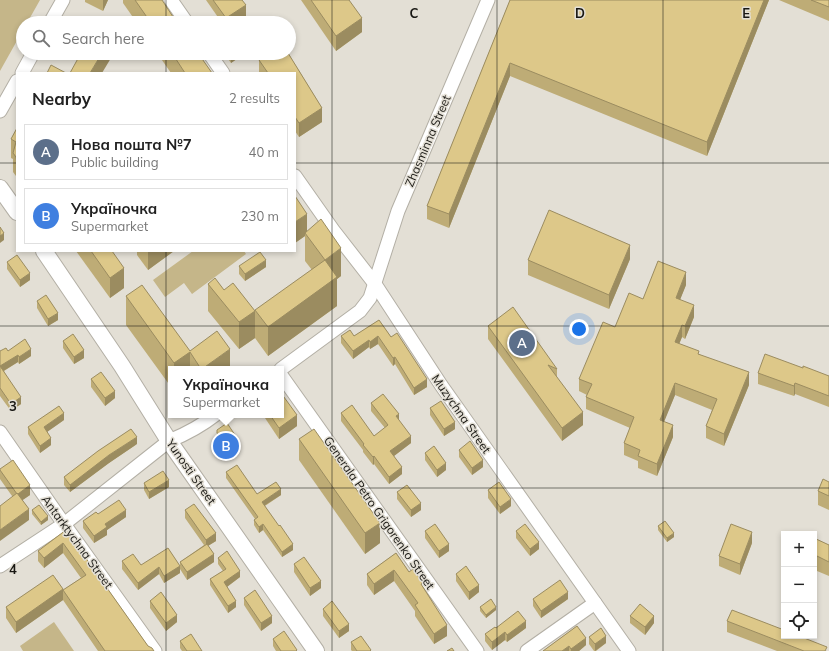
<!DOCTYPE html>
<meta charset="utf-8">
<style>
:root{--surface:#fff;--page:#f2f2f2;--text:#222;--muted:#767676;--line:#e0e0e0;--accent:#7c3aed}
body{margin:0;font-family:Mulish,sans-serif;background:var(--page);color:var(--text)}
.controls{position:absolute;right:12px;bottom:12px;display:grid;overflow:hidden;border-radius:0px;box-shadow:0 2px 6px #0003}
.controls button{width:36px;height:36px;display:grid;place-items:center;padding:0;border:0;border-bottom:1px solid var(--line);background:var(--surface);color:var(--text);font:20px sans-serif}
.you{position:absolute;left:579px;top:329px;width:14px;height:14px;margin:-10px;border:3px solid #fff;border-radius:50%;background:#1a73e8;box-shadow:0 0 0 6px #1a73e833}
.badge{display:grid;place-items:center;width:26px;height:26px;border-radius:50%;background:var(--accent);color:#fff;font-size:13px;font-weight:700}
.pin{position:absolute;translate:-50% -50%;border:2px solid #fff;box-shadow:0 1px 4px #0006}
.popup{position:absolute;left:168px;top:366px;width:116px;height:52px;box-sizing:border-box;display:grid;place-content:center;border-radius:0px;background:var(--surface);filter:drop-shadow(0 1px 3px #0005);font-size:13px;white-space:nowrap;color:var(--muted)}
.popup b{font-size:15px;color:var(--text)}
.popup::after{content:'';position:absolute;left:50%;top:100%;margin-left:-8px;border:8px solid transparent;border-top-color:var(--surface)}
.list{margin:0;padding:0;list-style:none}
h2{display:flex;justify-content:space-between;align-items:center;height:52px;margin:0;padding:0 16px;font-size:17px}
h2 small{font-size:13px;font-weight:400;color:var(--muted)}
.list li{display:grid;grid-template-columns:26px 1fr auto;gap:12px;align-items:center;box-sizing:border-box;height:56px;margin:0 8px 8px;padding:0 8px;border:1px solid var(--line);border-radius:0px}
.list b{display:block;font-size:15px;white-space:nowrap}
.list p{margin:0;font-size:13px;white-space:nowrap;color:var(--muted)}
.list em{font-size:13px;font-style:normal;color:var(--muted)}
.icon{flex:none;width:22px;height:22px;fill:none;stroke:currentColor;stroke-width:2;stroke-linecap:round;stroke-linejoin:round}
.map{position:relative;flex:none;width:829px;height:651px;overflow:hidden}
.search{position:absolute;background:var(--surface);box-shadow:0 2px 6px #0003;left:16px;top:16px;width:280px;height:44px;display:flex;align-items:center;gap:10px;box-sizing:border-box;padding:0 14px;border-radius:22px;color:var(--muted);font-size:15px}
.panel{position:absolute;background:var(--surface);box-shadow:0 2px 6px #0003;left:16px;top:72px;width:280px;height:180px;border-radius:0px}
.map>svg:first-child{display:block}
.green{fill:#c5b689}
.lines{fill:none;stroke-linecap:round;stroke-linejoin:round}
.minor-casing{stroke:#b3afa5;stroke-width:15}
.tertiary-casing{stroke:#b3afa5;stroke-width:18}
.minor{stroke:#fff;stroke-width:13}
.tertiary{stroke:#fff;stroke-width:16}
.wall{fill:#beac76}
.shaded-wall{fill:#9b8c60}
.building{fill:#ddc889;stroke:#9b8c60}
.grid{fill:none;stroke:#181713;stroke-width:1;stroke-opacity:0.55}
.labels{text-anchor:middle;stroke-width:3;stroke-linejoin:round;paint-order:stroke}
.street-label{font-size:12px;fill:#181713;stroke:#e3dfd5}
.grid-label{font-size:13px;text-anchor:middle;font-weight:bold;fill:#181713;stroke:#e3dfd5;stroke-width:3;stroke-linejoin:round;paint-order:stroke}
</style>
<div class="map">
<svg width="829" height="651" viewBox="0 0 829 651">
<rect width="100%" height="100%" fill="#e3dfd5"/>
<g class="green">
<path d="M0,0H40L27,23H23V30L0,71Z"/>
<path d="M193,251H244L246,254L192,294L184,283L165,297L153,280Z"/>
<path d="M54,622L74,651H23L20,646Z"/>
</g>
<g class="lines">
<g class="minor-casing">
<g id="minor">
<path d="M171,0L187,23"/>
<path d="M50,23L63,0"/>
<path d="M209,53L223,73"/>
<path d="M22,73L33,53"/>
<path d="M0,111L17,81"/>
<path d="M295,176L333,230L375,284L441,385L629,651"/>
<path d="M281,369L360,311L370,298L398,211L488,0"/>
<path d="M281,375L477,651"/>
<path d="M0,432L64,524L155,651"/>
<path d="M0,566L64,524L169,441C186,434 201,426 215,415"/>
<path d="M527,651L595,603"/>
</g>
</g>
<g class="tertiary-casing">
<g id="tertiary">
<path d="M0,188L17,212"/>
<path d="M44,251L122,366L169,441L316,651"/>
</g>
</g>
<use href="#minor" class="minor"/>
<use href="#tertiary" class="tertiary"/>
</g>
<g class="wall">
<path d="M85,0H108L103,11L85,2Z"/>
<path d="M123,0H162L177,23H137L123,3Z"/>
<path d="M206,0H242L246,16L235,23H222Z"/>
<path d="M301,0H349L362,32L336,51Z"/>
<path d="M510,0H769L707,156L510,76L449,228L427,219V206Z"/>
<path d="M779,0H829V21Z"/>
<path d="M157,53H198L212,73H171Z"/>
<path d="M224,53H244V54L231,63Z"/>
<path d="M270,53H288L322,108V122L299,137L295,131V73H259V60Z"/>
<path d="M17,128V182L16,176L13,172V159L11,158V139Z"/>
<path d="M307,231L341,276L337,279V306L268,356L255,338L239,349L208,311V284L224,290L255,311L312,270L305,261V236L295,243Z"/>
<path d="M76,251H112L124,288L110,298Z"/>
<path d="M137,251H174L148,270L137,255Z"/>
<path d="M630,259L609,309L528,275V260Z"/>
<path d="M7,262L30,280L20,287L7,269Z"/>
<path d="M239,266L266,267L245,281L239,274Z"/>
<path d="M686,285L680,299L694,317L685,339L682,337L679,344L699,354L749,385L724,446L706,438V426L712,410L675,395L664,421L673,437L657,476L638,468V461L624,455V443L630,428L586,409V397L587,395L579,391V379L615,327L643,299Z"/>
<path d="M126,296L190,351L230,369H171V387L126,325Z"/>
<path d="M37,301L58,320L48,326L37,308Z"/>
<path d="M379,320L427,387L414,395L395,364L393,366L378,344L370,349L369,347L353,359L341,343V336H354Z"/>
<path d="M488,326L557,369V377L583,425L562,441L488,339Z"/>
<path d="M63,341L84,358L74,364L63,348Z"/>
<path d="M0,351L31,356L19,364L18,362L4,371L21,404L11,411L0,396Z"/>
<path d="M803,368L829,376V407L795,394L794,396L758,384V373Z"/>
<path d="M91,379L115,398L105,406L91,387Z"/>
<path d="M371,403L399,421L411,443L394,456L402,474L389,484L374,464L373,465L363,452V450L341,421V413L374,436L385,428L371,411Z"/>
<path d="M430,408L455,429L444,436L430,415Z"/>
<path d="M263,415H281L297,426L279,439Z"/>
<path d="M64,420L47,432L51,445L40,453L28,434V427Z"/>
<path d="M217,430L235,439L237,453L228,459L217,444Z"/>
<path d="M299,439L380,543L365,554L299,460Z"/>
<path d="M137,444L109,463L70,492L64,485V477Z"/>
<path d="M459,450L483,467L472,475L459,457Z"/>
<path d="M425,453L446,470L437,477L425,460Z"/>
<path d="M0,470L30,495L22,500L29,520L0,479Z"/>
<path d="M226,472L257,494L281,495L265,506L293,550L282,557L263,530L259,533L254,525V520L255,519L226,478Z"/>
<path d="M829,482V510L818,505V491Z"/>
<path d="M144,483L169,487L149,499L144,490Z"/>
<path d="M488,490L511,506L500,514L488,498Z"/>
<path d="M397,492L421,510L411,517L397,499Z"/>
<path d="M32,510L48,520L41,525L32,514Z"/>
<path d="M185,510L216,541L208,546L214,562L187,580L180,569V573L164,583L159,574L138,590L122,569V561L141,565L180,566V562L204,545L185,518Z"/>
<path d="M98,514L126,517L107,530V535L94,543L83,528V521Z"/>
<path d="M658,526L674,537L667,542L658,530Z"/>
<path d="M66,530L148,646L154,651H98L63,600L16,633L6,618V607L63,590L81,578L63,553L44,568L38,561V551Z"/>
<path d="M425,531L449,551L439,558L425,538Z"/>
<path d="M516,531L539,549L530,556L516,538Z"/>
<path d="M814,538L829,545V576L817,571L816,574L814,573Z"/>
<path d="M752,543L740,575L719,566V556Z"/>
<path d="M396,553L409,572L423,587L447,636L434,644L415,616V611L394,581L374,595L367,585V574Z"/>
<path d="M218,558L240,577L227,587L236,607L228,613L210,585V579L223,571L218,564Z"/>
<path d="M294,564L321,588L310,596L294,572Z"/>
<path d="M456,574L479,592L469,600L456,581Z"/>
<path d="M244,598L272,623L261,631L244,605Z"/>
<path d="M533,599H568L541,618L533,606Z"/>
<path d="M150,601L177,622L166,631L150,608Z"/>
<path d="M480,607L496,610L486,618L480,611Z"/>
<path d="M323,609L349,631L339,638L323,616Z"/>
<path d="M630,616L654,623L645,635L630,623Z"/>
<path d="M727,621L827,651H777L727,632Z"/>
<path d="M577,626L586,645L579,651H543Z"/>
<path d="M526,628L507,642L505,640L492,650L485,641V634Z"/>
<path d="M589,637L606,643L596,651H594L589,644Z"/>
<path d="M273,639L297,651H276L273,646Z"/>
<path d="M180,641L202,651H182L180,648Z"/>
<path d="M351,642L371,651H352L351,650Z"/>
</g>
<g class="shaded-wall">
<path d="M103,0H108L103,11Z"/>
<path d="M764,0H769L707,156V142Z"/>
<path d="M246,5V16L235,23H226V18Z"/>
<path d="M362,18V32L336,51V36Z"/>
<path d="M102,53H114L102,73H90Z"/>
<path d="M231,53H244V54L231,63Z"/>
<path d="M510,63V76L449,228V214Z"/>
<path d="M322,108V122L299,137V123Z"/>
<path d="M307,214V235L305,233V236L295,243V222Z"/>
<path d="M4,233V240L0,243V236Z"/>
<path d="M630,245V259L609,309V295Z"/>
<path d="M341,248V276L337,279V306L268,356V327L325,260Z"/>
<path d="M148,251H174L148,270Z"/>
<path d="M266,260V267L245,281V274Z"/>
<path d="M124,268V288L110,298V278Z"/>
<path d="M686,272V285L676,310V298Z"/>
<path d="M30,273V280L20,287V280Z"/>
<path d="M694,305V317L685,339V326Z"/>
<path d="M255,311V338L239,349V322Z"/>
<path d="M58,313V320L48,326V319Z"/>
<path d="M682,325V337L675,354V342Z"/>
<path d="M378,336V344L370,349V342Z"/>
<path d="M369,340V347L353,359V351Z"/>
<path d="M31,349V356L19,364V357Z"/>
<path d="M230,349V369H202Z"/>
<path d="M84,350V358L74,364V357Z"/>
<path d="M190,352V369H174V363Z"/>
<path d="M18,355V362L0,373V366Z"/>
<path d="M395,357V364L393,366V358Z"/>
<path d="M749,372V385L724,446V434Z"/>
<path d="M427,379V387L414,395V388Z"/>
<path d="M675,383V395L660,432V420Z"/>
<path d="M795,383V394L794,396V386Z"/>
<path d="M115,391V398L105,406V398Z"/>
<path d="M21,397V404L11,411V404Z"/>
<path d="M583,412V425L562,441V428Z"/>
<path d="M64,413V420L44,434V427Z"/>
<path d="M399,414V421L396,416Z"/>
<path d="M297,415V426L279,439V428Z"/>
<path d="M455,422V429L444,436V429Z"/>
<path d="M673,425V437L657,476V464Z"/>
<path d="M235,435V444L237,443V453L228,459V449L233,436Z"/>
<path d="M411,436V443L390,459V451Z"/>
<path d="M137,437V444L109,463L70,492V485L109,455Z"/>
<path d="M51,438V445L40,453V446Z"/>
<path d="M374,456V464L373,465V457Z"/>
<path d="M483,460V467L472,475V468Z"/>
<path d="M446,463V470L437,477V470Z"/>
<path d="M402,467V474L389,484V477Z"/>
<path d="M169,480V487L149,499V492Z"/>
<path d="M30,485V495L17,504V494Z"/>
<path d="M281,489V495L262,507V502Z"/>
<path d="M511,499V506L500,514V507Z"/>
<path d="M421,503V510L411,517V510Z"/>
<path d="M29,509V520L0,541V530Z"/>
<path d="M126,510V517L107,530V535L94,543V536L105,524Z"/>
<path d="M48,516V520L41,525V522Z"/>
<path d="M380,523V543L365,554V533Z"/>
<path d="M263,524V530L259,533V527Z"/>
<path d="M752,532V543L740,575V564Z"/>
<path d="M216,533V541L206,547V540Z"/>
<path d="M674,533V537L667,542V538Z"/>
<path d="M539,542V549L530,556V549Z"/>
<path d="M63,543V553L44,568V558Z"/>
<path d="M293,544V550L282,557V552Z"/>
<path d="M449,544V551L439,558V551Z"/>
<path d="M214,554V562L187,580V572Z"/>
<path d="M817,556V571L816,574V560Z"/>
<path d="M180,566V573L164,583V576Z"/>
<path d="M159,567V574L138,590V583Z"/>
<path d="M394,570V581L374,595V584Z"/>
<path d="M240,571V577L224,589V582Z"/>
<path d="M321,581V588L310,596V588Z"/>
<path d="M479,585V592L469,600V592Z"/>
<path d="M63,589V600L16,633V622Z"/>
<path d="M568,592V599L541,618V611Z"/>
<path d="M236,601V607L228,613V606Z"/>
<path d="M496,607V610L486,618V615Z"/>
<path d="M177,615V622L166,631V623Z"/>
<path d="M272,616V623L261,631V623Z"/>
<path d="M654,616V623L645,635V627Z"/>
<path d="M526,621V628L507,642V635Z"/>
<path d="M349,624V631L339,638V631Z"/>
<path d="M447,625V636L434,644V634Z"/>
<path d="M505,632V640L492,650V642Z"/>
<path d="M606,636V643L595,651V644Z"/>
<path d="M586,638V645L579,651H571V649Z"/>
<path d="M569,646V651H562Z"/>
</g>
<g class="building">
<path d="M135,0H162L177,23H151Z"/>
<path d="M213,0H242L246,5L226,18Z"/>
<path d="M311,0H349L362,18L336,36Z"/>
<path d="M510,0H764L707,142L510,63L449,214L427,206Z"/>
<path d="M811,0H829V7Z"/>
<path d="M81,53H102L90,73H70Z"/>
<path d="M172,53H198L212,73H185Z"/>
<path d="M270,53H288L322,108L299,123L295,117V73H268L259,60Z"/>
<path d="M51,65L66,73H47Z"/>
<path d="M17,128V163L16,157L13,153L16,142L11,139Z"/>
<path d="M295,196L307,214L295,222Z"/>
<path d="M549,210L630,245L609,295L528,260Z"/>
<path d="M321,219L341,248L325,260L305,233Z"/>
<path d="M0,227L4,233L0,236Z"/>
<path d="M91,251H112L124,268L110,278Z"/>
<path d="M260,252L266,260L245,274L239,266Z"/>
<path d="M17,255L30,273L20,280L7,262Z"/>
<path d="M325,260L337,277L268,327L255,310Z"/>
<path d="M658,261L686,272L676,298L694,305L685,326L682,325L675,342L699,351L698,354L749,372L724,434L706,426L717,399L675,383L660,420L673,425L657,464L638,456L640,450L624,443L634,417L586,397L592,384L579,379L603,322L615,327L629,293L643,299Z"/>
<path d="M215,278L224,290L233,283L255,311L239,322L208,284Z"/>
<path d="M142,285L190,351L217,331L230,349L202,369H201L190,352L174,363L126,296Z"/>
<path d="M46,295L58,313L48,319L37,301Z"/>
<path d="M513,307L557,369L548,365L583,412L562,428L488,326Z"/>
<path d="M379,320L391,337L397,333L427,379L414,388L395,357L393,358L378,336L370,342L369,340L353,351L341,336L350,330L354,336Z"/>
<path d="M73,334L84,350L74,357L63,341Z"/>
<path d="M25,339L31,349L19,357L18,355L0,366L21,397L11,404L0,388V351L6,348L8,351Z"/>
<path d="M765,354L803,368V366L829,376V396L795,383L794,386L758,373Z"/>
<path d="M101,372L115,391L105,398L91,379Z"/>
<path d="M281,393L297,415L279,428L270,415H281Z"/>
<path d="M383,394L399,414L396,416L411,436L390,451L402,467L389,477L374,456L373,457L363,445L364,444L341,413L352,405L374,436L388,425L371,403Z"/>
<path d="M441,401L455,422L444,429L430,408Z"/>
<path d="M59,406L64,413L44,427L51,438L40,446L28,427Z"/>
<path d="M227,423L235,435L233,436L237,443L228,449L217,433V430Z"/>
<path d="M131,429L137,437L109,455L70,485L64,477L98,451Z"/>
<path d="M314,429L380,523L365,533L299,439Z"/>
<path d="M470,441L483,460L472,468L459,450Z"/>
<path d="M434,446L446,463L437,470L425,453Z"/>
<path d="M13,460L30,485L18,494H17L0,470V469Z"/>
<path d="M237,465L257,494L276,482L281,489L262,502L279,526L280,525L293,544L282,552L263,524L259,527L254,520L258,517L226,472Z"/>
<path d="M163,471L169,480L149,492L144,483Z"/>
<path d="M823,479L829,482V496L818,491Z"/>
<path d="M499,482L511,499L500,507L488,490Z"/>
<path d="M407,485L421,503L411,510L397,492Z"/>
<path d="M17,493L29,509L0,530V506Z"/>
<path d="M119,500L126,510L105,524L107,527L94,536L83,521L96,512L98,514Z"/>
<path d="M194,504L216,533L206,540L185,510Z"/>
<path d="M39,505L48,516L41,522L32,510Z"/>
<path d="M665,521L674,533L667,538L658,526Z"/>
<path d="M435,524L449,544L439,551L425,531Z"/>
<path d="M525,524L539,542L530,549L516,531Z"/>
<path d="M731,524L752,532L740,564L719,556Z"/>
<path d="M66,530L148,646L152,648L154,651H105L63,590L86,575L63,543L44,558L38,551Z"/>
<path d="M801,532L805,534H800Z"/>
<path d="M814,538L829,545V562L817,556L816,560L814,559Z"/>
<path d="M207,544L214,554L187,572L180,562Z"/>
<path d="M168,548L180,566L164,576L159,567L138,583L122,561L133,554L141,565Z"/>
<path d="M227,551L240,571L224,582L236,601L228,606L210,579L226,569L218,558Z"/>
<path d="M396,553L409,572L413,569L423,583L421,584L447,625L434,634L415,605L418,603L394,570L374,584L367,574Z"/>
<path d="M304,557L321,581L310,588L294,564Z"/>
<path d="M466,566L479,585L469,592L456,574Z"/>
<path d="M53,575L63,589L16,622L6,607Z"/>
<path d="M560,580L568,592L541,611L533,599Z"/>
<path d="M255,590L272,616L261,623L244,598Z"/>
<path d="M161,592L177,615L166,623L150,601Z"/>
<path d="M491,599L496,607L486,615L480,607Z"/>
<path d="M332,601L349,624L339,631L323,609Z"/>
<path d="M640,604L654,616L645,627L630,616Z"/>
<path d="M732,610L784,630V636H799L827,647L825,651H804L727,621Z"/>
<path d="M518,611L526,621L507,635L505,632L492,642L485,634L495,627L496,628Z"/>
<path d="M577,626L586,638L571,649L569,646L562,651H543Z"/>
<path d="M601,628L606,636L595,644L589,637Z"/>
<path d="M284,631L297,650L296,651H281L273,639Z"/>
<path d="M191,634L202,651H187L180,641Z"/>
<path d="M361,636L371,650L370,651H357L351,642Z"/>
<path d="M452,648L454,651H447Z"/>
</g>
<path class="grid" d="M166,0V23M332,0V651M497,0V651M663,0V651M166,53V73M0,163H17M295,163H829M166,251V651M0,326H829M0,488H829"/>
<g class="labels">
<g class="street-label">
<text transform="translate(428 141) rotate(-67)" y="4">Zhasminna Street</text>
<text transform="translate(461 414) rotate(55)" y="4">Muzychna Street</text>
<text transform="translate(191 472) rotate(55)" y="4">Yunosti Street</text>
<text transform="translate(379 513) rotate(55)" y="4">Generala Petro Grigorenko Street</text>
<text transform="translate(77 542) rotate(54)" y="4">Antarktychna Street</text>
</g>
</g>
<g class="grid-label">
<text x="414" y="18">C</text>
<text x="580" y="18">D</text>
<text x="746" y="18">E</text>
<text x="13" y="411">3</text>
<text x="13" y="574">4</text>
</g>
</svg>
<div class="controls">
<button>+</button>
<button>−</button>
<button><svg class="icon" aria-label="locate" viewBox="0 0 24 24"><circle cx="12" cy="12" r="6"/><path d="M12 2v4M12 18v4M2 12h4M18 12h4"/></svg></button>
</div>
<div class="you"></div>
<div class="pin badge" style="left:522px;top:343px;background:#5c6f8a">A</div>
<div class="pin badge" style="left:226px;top:446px;background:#3f7fe0">B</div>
<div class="popup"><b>Україночка</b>Supermarket</div>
<div class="search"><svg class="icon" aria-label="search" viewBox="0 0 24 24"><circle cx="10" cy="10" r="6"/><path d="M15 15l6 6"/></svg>Search here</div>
<section class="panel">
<h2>Nearby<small>2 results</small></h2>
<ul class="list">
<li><span class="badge" style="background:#5c6f8a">A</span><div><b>Нова пошта №7</b><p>Public building</p></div><em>40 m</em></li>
<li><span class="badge" style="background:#3f7fe0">B</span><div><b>Україночка</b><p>Supermarket</p></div><em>230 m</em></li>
</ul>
</section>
</div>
